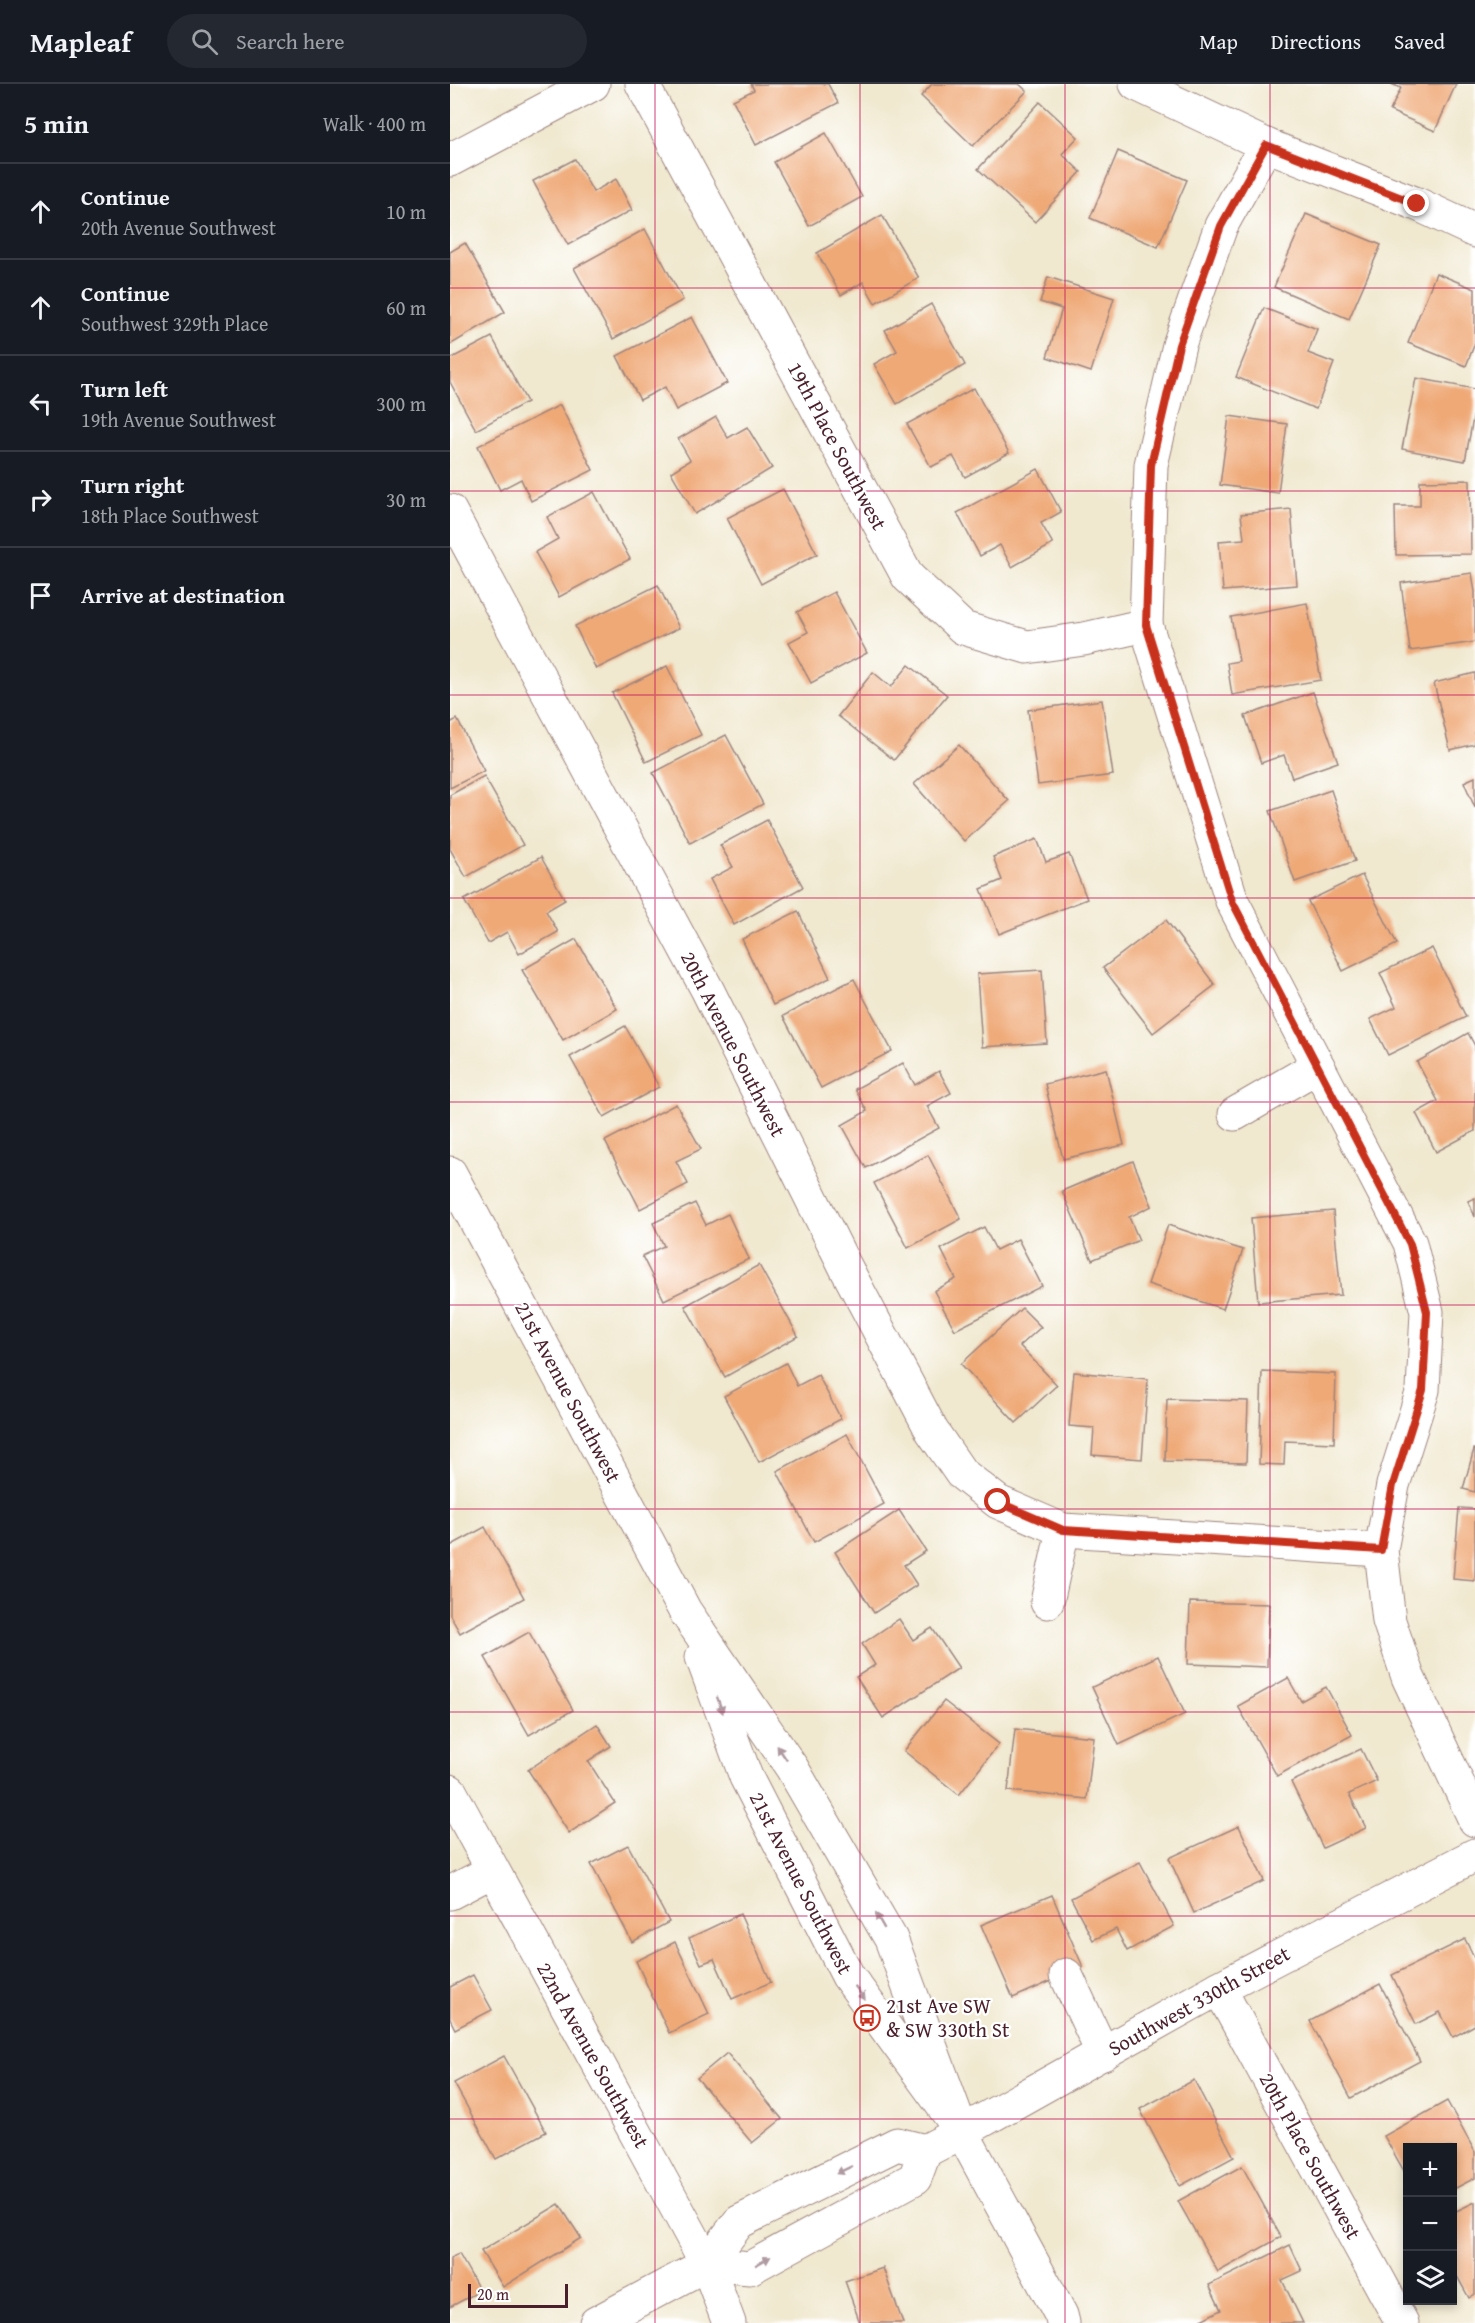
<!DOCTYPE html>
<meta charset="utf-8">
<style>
:root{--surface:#171b24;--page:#242831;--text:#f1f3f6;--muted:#9ea1a6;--line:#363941}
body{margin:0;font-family:"Gentium Book Plus",serif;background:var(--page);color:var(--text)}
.controls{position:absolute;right:18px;bottom:18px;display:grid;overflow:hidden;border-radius:0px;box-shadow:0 3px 9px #0003}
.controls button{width:54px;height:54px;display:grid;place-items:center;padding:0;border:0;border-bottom:2px solid var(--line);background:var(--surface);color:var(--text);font:30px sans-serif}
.scale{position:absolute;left:18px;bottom:15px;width:100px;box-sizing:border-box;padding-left:6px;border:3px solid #4a1f2b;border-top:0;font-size:16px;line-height:21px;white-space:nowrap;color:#4a1f2b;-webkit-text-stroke:4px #fff;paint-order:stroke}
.stop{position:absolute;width:18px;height:18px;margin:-14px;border:4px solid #c8321e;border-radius:50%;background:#fff}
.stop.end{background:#c8321e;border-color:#fff;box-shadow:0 2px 6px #0008}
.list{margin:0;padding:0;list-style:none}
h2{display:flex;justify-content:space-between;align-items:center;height:78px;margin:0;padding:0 24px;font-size:26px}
h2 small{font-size:20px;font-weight:400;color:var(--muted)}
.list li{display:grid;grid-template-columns:39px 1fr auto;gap:18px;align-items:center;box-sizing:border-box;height:96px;padding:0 24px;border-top:2px solid var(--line)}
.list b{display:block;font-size:22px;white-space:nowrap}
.list p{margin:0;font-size:20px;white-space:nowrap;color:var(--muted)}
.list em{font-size:20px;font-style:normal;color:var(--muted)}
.icon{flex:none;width:33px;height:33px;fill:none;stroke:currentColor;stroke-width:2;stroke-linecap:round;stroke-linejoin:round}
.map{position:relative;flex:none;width:1025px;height:2239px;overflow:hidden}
header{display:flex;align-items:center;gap:36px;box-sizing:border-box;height:84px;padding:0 30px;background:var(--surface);border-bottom:2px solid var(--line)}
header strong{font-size:28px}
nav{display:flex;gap:33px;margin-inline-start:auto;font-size:21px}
.search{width:420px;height:54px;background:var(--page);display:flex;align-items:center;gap:15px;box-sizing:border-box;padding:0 21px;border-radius:33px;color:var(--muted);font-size:22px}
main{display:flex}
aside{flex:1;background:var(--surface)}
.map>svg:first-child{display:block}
.building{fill:#efa977}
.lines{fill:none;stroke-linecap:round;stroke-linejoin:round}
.minor-casing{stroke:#9d847d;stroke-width:35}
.major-casing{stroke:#9d847d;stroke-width:35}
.minor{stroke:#fff;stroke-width:33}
.major{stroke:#fff;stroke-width:33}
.oneway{fill:#ae9aa0}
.route{stroke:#c8321e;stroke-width:8}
.grid{fill:none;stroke:#c2185b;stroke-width:1.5;stroke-opacity:0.55}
.labels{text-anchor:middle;stroke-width:4.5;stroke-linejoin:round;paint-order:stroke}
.street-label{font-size:21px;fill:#4a1f2b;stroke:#fff}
.poi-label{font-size:21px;fill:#4a1f2b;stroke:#fff;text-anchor:start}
</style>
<header>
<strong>Mapleaf</strong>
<div class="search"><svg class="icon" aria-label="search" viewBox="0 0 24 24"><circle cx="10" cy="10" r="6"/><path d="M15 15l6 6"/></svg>Search here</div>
<nav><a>Map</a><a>Directions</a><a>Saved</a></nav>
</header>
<main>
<aside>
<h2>5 min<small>Walk · 400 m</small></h2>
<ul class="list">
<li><svg class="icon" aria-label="ahead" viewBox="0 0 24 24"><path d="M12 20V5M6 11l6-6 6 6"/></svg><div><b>Continue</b><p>20th Avenue Southwest</p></div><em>10 m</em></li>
<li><svg class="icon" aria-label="ahead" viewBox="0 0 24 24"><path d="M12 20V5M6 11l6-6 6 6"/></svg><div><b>Continue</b><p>Southwest 329th Place</p></div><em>60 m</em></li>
<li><svg class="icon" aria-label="left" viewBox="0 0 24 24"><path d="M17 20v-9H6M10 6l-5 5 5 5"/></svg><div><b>Turn left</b><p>19th Avenue Southwest</p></div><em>300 m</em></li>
<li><svg class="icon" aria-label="right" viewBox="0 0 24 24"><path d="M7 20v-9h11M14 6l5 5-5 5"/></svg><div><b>Turn right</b><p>18th Place Southwest</p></div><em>30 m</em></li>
<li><svg class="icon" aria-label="arrive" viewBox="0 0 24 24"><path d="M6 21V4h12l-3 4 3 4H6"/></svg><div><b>Arrive at destination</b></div></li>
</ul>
</aside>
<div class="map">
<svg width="1025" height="2239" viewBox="0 0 1025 2239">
<rect width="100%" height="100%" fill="#fff"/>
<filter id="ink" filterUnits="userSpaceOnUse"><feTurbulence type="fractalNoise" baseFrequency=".0167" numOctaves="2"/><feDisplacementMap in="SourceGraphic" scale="12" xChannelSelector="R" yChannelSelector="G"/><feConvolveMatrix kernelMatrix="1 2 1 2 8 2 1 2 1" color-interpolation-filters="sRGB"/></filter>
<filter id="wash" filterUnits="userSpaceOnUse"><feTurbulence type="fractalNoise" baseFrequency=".008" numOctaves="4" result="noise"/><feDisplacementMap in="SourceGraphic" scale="24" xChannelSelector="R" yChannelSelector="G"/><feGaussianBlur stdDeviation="1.35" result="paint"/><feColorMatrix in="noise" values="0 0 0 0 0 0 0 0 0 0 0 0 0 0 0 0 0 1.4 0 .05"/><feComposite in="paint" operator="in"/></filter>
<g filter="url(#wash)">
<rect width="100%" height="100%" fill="#f0e8cf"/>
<g id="blocks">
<g class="building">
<path d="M301,0H378L388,19L306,61L283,16L304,6Z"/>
<path d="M482,0H569L577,7L523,62L471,12Z"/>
<path d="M941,0H1006L985,47L940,27L951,4Z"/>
<path d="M590,18L628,53L612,70L631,88L585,138L528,85Z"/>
<path d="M376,49L412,113L359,142L324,78Z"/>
<path d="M668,67L737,96L708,163L640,134Z"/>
<path d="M125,75L143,108L166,95L182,126L118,161L83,97Z"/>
<path d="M856,130L931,161L899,235L824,203Z"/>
<path d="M432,131L469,194L425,219L413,198L391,211L367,169Z"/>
<path d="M195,145L233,216L163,255L124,184Z"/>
<path d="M15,159L55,228L0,261V168Z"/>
<path d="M986,189L1025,205V259L1016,282L958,259Z"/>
<path d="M598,193L664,214L641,288L597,273L612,225L590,218Z"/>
<path d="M481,220L515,281L447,320L424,280L447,267L435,246Z"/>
<path d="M814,224L867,245L858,269L884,279L866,325L786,293Z"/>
<path d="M242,233L277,299L226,326L215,303L190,316L167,272Z"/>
<path d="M42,253L77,318L26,346L0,298V275Z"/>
<path d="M966,294L1025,305V324L1015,377L952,365Z"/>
<path d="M524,304L559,369L515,393L503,372L481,383L457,340Z"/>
<path d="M110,321L143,386L81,417L71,395L50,406L28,362Z"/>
<path d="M779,332L837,340L828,409L770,401Z"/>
<path d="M266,333L278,354L297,343L322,384L245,430L221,388L240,376L228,355Z"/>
<path d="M588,385L611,428L591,439L603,460L562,483L550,461L530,472L507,429Z"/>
<path d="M1020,396L1021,470L946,471L945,422H970V397Z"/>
<path d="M333,405L367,470L311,500L277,434Z"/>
<path d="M144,408L180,475L109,513L85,468L108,455L97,433Z"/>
<path d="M841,425L847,501L773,507L769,457L794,455L791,430Z"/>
<path d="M1022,489L1025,508V558L960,567L951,499Z"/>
<path d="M208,501L229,544L146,585L125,542Z"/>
<path d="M384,508L417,569L361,599L339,558L358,548L347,528Z"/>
<path d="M857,519L871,596L782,611L777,579L789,577L781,533Z"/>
<path d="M459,581L497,611L444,676L388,632L423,588L441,603Z"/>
<path d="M217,582L251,651L196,678L162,609Z"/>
<path d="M1025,589V660L1000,666L984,599Z"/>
<path d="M863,608L888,678L842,694L834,671L811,679L795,632Z"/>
<path d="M652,616L663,691L588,701L578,626Z"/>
<path d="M7,635L34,687L0,704V639Z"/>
<path d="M276,651L313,720L240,759L203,689Z"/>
<path d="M509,661L559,717L514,757L464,700Z"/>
<path d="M34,692L73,761L16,793L0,765V711Z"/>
<path d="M1025,693V724L1014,698Z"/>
<path d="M881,706L905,777L845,798L820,727Z"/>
<path d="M317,736L353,803L284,841L260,795L283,783L270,761Z"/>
<path d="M587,755L596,778L619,770L637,815L549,850L531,805L552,796L543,773Z"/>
<path d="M91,773L115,816L96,827L108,848L69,870L57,848L38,859L14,816Z"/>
<path d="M912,791L947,860L893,887L858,817Z"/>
<path d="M348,827L380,894L323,921L292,855Z"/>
<path d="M716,836L765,901L703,949L653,884Z"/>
<path d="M126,855L167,925L113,956L72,886Z"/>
<path d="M982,864L1016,933L938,971L920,935L946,923L930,889Z"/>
<path d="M592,886L597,959L532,963L527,890Z"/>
<path d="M404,895L442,967L371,1004L333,932Z"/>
<path d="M175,942L209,1003L154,1033L120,973Z"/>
<path d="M1018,949L1025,962V1047L986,1068L966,1029L988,1017L967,978Z"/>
<path d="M453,979L465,1001L489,987L501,1009L477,1022L489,1044L416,1084L392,1041L417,1027L405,1005Z"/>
<path d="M656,985L674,1061L613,1075L595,1000Z"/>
<path d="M226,1020L251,1065L226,1077L238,1100L190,1125L155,1057Z"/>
<path d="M478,1071L511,1135L458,1164L424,1099Z"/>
<path d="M683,1077L702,1122L679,1133L689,1156L642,1176L612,1107Z"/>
<path d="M1025,1114V1133L1018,1117Z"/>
<path d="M245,1119L256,1141L278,1130L299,1175L214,1216L192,1172L214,1162L203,1139Z"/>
<path d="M883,1127L891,1211L808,1218L801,1134Z"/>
<path d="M718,1141L793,1166L773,1225L698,1200Z"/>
<path d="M534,1143L546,1166L568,1155L592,1202L505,1246L484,1207L506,1195L491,1165Z"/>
<path d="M309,1181L348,1252L275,1293L235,1222Z"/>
<path d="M572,1224L591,1243L570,1262L607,1301L566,1339L511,1280Z"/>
<path d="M336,1279L347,1302L368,1291L391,1335L309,1378L274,1312Z"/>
<path d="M812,1287L886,1290L884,1359L835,1357L834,1381L809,1380Z"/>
<path d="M624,1288L698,1295L692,1375L642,1371L644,1344L619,1342Z"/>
<path d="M717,1315L798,1317L796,1379L715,1377Z"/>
<path d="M397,1350L434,1420L364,1458L327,1387Z"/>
<path d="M1024,1365H1025V1408L1013,1405Z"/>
<path d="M1009,1424L1025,1425V1497L1003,1495Z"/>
<path d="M449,1426L476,1467L454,1481L467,1501L424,1529L385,1468Z"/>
<path d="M35,1443L74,1514L10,1549L0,1531V1462Z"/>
<path d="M740,1518L819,1520L817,1583L738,1580Z"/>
<path d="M449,1535L463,1556L482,1544L509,1584L433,1634L406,1593L425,1581L412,1560Z"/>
<path d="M79,1548L123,1626L79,1651L35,1573Z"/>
<path d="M708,1572L735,1630L669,1661L642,1603Z"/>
<path d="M838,1594L851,1617L876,1603L902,1651L827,1692L788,1622Z"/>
<path d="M494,1617L549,1660L509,1711L454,1667Z"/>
<path d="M147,1640L161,1662L138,1677L165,1719L119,1749L78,1686Z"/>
<path d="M565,1645L644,1653L637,1715L558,1707Z"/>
<path d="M911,1665L927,1697L899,1710L916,1744L873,1764L841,1698Z"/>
<path d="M789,1742L814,1797L744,1829L719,1774Z"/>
<path d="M178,1761L219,1838L182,1858L141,1780Z"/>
<path d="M690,1778L724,1842L677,1867L666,1845L643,1856L621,1814Z"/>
<path d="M602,1811L633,1883L563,1914L531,1841Z"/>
<path d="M290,1830L321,1898L282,1915L264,1875L251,1880L239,1854Z"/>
<path d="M1015,1855L1025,1876V1941L1003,1953L990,1928L966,1940L942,1891Z"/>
<path d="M225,1858L259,1930L219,1949L186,1877Z"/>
<path d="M23,1891L42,1926L5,1945L0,1935V1903Z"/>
<path d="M930,1900L970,1977L901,2014L860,1937Z"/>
<path d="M277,1969L332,2035L302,2059L247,1994Z"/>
<path d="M54,1972L96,2048L46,2075L4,1999Z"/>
<path d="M744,1996L784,2073L730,2102L690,2025Z"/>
<path d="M997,2017L1025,2068V2094L1002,2106V2064H958V2094L934,2052Z"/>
<path d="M792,2082L831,2153L768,2188L728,2117Z"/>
<path d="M1025,2118V2210L1019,2214L1002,2183V2129Z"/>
<path d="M109,2120L131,2154L53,2203L31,2167Z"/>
<path d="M840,2161L852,2187L832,2196L853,2239H752L751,2236L771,2226L759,2201Z"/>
<path d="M9,2170L30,2207L0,2223V2174Z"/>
<path d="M433,2184L453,2239H410L395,2197Z"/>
</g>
</g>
</g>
<g filter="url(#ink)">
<use href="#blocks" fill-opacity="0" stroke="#9d847d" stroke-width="1.5"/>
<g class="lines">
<g class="minor-casing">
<g id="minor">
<path d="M192,0L458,493L513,544L577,563L634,555L696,541"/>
<path d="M686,0L816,61L967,120L1025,147"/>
<path d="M816,61L771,142L729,261L701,381L696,541L782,817L960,1159L977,1228L973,1306L943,1401L931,1466L939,1537L958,1593L1025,1736"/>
<path d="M0,76L143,0"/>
<path d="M0,427L257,905L395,1182L482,1347L511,1389L548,1418L613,1446L931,1466"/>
<path d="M785,1030L868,982"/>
<path d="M597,1518L613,1446"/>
<path d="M0,1707L257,2180L279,2239"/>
<path d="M0,1809L42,1787"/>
<path d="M616,1891L653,1970"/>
<path d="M769,1904L952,2239"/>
<path d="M475,2067L512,2048L769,1904L1025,1771"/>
<path d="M146,2239L257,2180L289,2138L447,2060L475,2067L465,2094L300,2184L257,2180"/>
</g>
</g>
<g class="major-casing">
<g id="major">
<path d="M0,1089L235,1527L342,1684L441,1855L512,2048"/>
<path d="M252,1573L296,1693L398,1892L512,2048L611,2231L613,2239"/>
</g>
</g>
<use href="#minor" class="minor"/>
<use href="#major" class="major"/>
</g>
<defs><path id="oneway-solid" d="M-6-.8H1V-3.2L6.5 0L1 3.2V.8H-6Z" transform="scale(1.5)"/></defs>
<g class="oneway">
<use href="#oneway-solid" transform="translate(270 1621) rotate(70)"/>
<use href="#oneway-solid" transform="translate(332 1669) rotate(-124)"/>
<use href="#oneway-solid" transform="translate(430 1837) rotate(-120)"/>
<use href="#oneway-solid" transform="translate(410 1909) rotate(54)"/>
<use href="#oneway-solid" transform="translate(394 2086) rotate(154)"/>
<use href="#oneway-solid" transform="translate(313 2177) rotate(-29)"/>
</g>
</g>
<g class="lines" filter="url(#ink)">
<path class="route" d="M548,1418L613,1446L931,1466L943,1401L973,1306L977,1228L960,1160L782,817L696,541L701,381L729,261L771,142L816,61L967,120"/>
</g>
<path class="grid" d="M205,0V2239M410,0V2239M615,0V2239M820,0V2239M0,204H1025M0,407H1025M0,611H1025M0,814H1025M0,1018H1025M0,1221H1025M0,1425H1025M0,1628H1025M0,1832H1025M0,2035H1025"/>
<defs>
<g id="bus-ring" transform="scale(1.35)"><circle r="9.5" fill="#fff" stroke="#c8321e" stroke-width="1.5"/><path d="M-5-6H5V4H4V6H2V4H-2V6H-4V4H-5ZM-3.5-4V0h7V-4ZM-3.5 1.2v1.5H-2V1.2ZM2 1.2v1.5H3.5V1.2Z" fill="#c8321e"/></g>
</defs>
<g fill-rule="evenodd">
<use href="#bus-ring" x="417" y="1934"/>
</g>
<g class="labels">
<g class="street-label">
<text transform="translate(387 362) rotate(62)" y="7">19th Place Southwest</text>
<text transform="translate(283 960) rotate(63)" y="7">20th Avenue Southwest</text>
<text transform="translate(118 1308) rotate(62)" y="7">21st Avenue Southwest</text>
<text transform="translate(351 1799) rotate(63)" y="7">21st Avenue Southwest</text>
<text transform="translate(749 1917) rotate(-29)" y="7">Southwest 330th Street</text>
<text transform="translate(143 1971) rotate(61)" y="7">22nd Avenue Southwest</text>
<text transform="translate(860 2072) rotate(61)" y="7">20th Place Southwest</text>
</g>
<g class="poi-label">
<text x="436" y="1929">21st Ave SW<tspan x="436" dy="24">&amp; SW 330th St</tspan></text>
</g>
</g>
</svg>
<div class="controls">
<button>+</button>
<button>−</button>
<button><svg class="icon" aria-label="layers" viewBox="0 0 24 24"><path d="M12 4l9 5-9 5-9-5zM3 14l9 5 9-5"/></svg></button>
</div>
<div class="scale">20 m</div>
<div class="stop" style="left:548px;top:1418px"></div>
<div class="stop end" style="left:967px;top:120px"></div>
</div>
</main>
